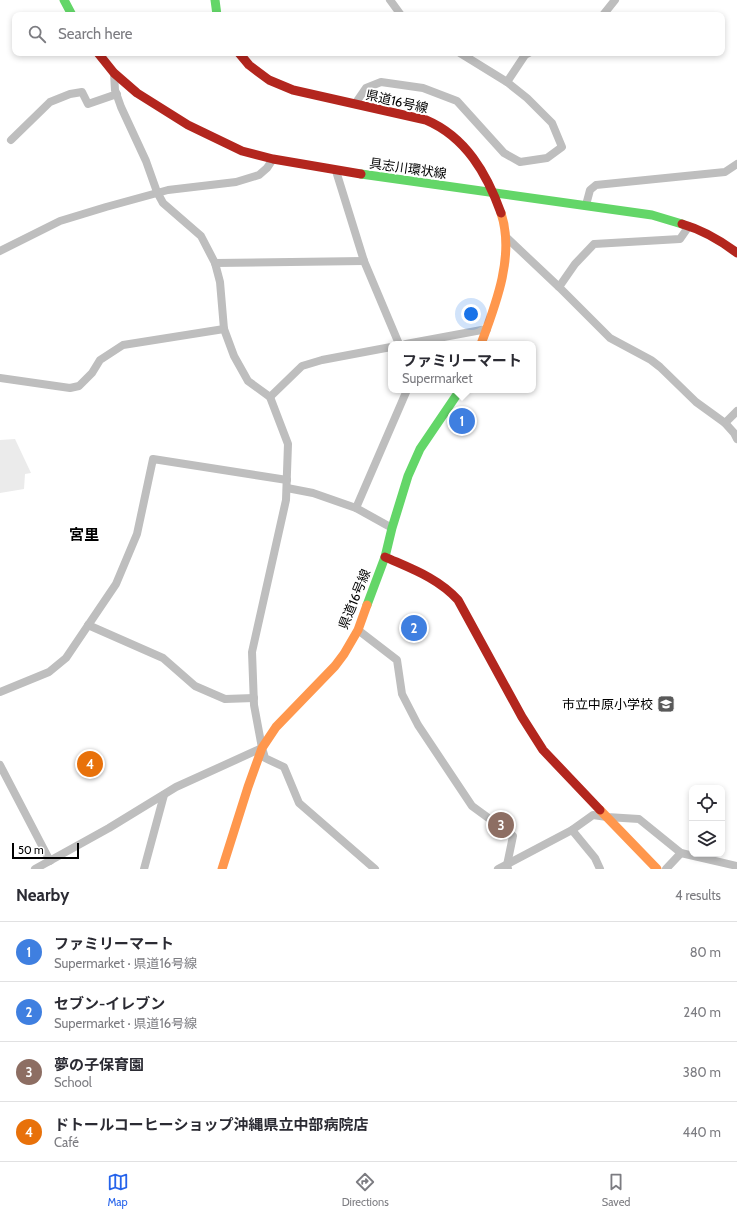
<!DOCTYPE html>
<meta charset="utf-8">
<style>
:root{--surface:#fff;--page:#f2f2f3;--text:#2b2b33;--muted:#7c7c81;--line:#e1e1e2;--accent:#2563eb}
body{margin:0;font-family:Cabin,"Noto Sans JP",sans-serif;background:var(--page);color:var(--text)}
.controls{position:absolute;right:12px;bottom:12px;display:grid;overflow:hidden;border-radius:8px;box-shadow:0 2px 6px #0003}
.controls button{width:36px;height:36px;display:grid;place-items:center;padding:0;border:0;border-bottom:1px solid var(--line);background:var(--surface);color:var(--text);font:20px sans-serif}
.scale{position:absolute;left:12px;bottom:10px;width:67px;box-sizing:border-box;padding-left:4px;border:2px solid #000;border-top:0;font-size:11px;line-height:14px;white-space:nowrap;color:#000;-webkit-text-stroke:3px #fff;paint-order:stroke}
.you{position:absolute;left:471px;top:314px;width:14px;height:14px;margin:-10px;border:3px solid #fff;border-radius:50%;background:#1a73e8;box-shadow:0 0 0 6px #1a73e833}
.badge{display:grid;place-items:center;width:26px;height:26px;border-radius:50%;background:var(--accent);color:#fff;font-size:13px;font-weight:700}
.pin{position:absolute;translate:-50% -50%;border:2px solid #fff;box-shadow:0 1px 4px #0006}
.popup{position:absolute;left:388px;top:341px;width:148px;height:52px;box-sizing:border-box;display:grid;place-content:center;border-radius:8px;background:var(--surface);filter:drop-shadow(0 1px 3px #0005);font-size:13px;white-space:nowrap;color:var(--muted)}
.popup b{font-size:15px;color:var(--text)}
.popup::after{content:'';position:absolute;left:50%;top:100%;margin-left:-8px;border:8px solid transparent;border-top-color:var(--surface)}
.list{margin:0;padding:0;list-style:none}
h2{display:flex;justify-content:space-between;align-items:center;height:52px;margin:0;padding:0 16px;font-size:17px}
h2 small{font-size:13px;font-weight:400;color:var(--muted)}
.list li{display:grid;grid-template-columns:26px 1fr auto;gap:12px;align-items:center;box-sizing:border-box;height:60px;padding:0 16px;border-top:1px solid var(--line)}
.list b{display:block;font-size:15px;white-space:nowrap}
.list p{margin:0;font-size:13px;white-space:nowrap;color:var(--muted)}
.list em{font-size:13px;font-style:normal;color:var(--muted)}
.icon{flex:none;width:22px;height:22px;fill:none;stroke:currentColor;stroke-width:2;stroke-linecap:round;stroke-linejoin:round}
.map{position:relative;flex:none;width:737px;height:869px;overflow:hidden}
.search{position:absolute;background:var(--surface);box-shadow:0 2px 6px #0003;left:12px;right:12px;top:12px;height:44px;display:flex;align-items:center;gap:10px;box-sizing:border-box;padding:0 14px;border-radius:8px;color:var(--muted);font-size:15px}
.sheet{height:292px;background:var(--surface)}
nav{display:flex;justify-content:space-around;align-items:center;box-sizing:border-box;height:56px;border-top:1px solid var(--line);background:var(--surface);font-size:11px;color:var(--muted)}
nav a{display:grid;justify-items:center;gap:2px}
nav .on{color:var(--accent)}
.map>svg:first-child{display:block}
.green{fill:#ebebeb}
.lines{fill:none;stroke-linecap:round;stroke-linejoin:round}
.street{stroke:#bebebe;stroke-width:8}
.fast{stroke:#63d668;stroke-width:9}
.slow{stroke:#ff974d;stroke-width:9}
.jam{stroke:#b3261e;stroke-width:9}
.labels{text-anchor:middle;stroke-width:4;stroke-linejoin:round;paint-order:stroke}
.street-label{font-size:13px;fill:#000;stroke:#fff}
.poi-label{font-size:13px;fill:#000;stroke:#fff;text-anchor:end}
.quarter-label{font-size:15px;font-weight:bold;fill:#000;stroke:#fff}
</style>
<div class="map">
<svg width="737" height="869" viewBox="0 0 737 869">
<rect width="100%" height="100%" fill="#fff"/>
<path class="green" d="M15,439L31,473L25,474L24,489L0,493V440Z"/>
<g class="lines">
<g class="street">
<path d="M390,0L401,15"/>
<path d="M603,15L615,0"/>
<path d="M114,73L115,90L121,107L146,161L157,192L163,203L201,236L215,263L220,282L224,329L234,356L248,381L270,397L288,444L286,500L252,652L254,705L262,748L265,758L284,767L299,803L375,869"/>
<path d="M507,82L525,55L529,53"/>
<path d="M355,104L366,88L381,82L423,88L457,101L504,153L520,162L547,158L562,147L552,123L527,98L507,82L460,53"/>
<path d="M11,140L50,102L70,94L82,92L88,104L117,94"/>
<path d="M336,171L364,261L399,344"/>
<path d="M586,205L590,190L596,185L725,172L737,164"/>
<path d="M506,237L559,287L610,338L651,360L660,367L696,402L725,423L734,433L737,439"/>
<path d="M0,251L60,221L106,207L168,190L236,182L259,175L267,168L273,159"/>
<path d="M215,263L364,261"/>
<path d="M559,287L575,264L594,244L680,239L689,226"/>
<path d="M406,344L487,329"/>
<path d="M0,378L70,388L79,386L92,373L100,360L123,345L224,329"/>
<path d="M270,397L302,366L322,360L391,347"/>
<path d="M725,423L737,411"/>
<path d="M287,488L313,493L356,508L392,528"/>
<path d="M356,508L407,390"/>
<path d="M88,625L163,658L195,686L225,699L254,698"/>
<path d="M358,630L397,660L402,694L418,725L472,806L513,836L507,865L508,869"/>
<path d="M0,692L49,672L66,658L116,584L137,534L153,459L287,480"/>
<path d="M0,765L50,861"/>
<path d="M572,830L595,858L600,869"/>
<path d="M35,869L109,828L176,787L262,748"/>
<path d="M144,869L164,795"/>
<path d="M498,869L572,830L593,815L607,817L639,819L681,853L737,866"/>
<path d="M666,869L681,853"/>
</g>
<g class="fast">
<path d="M64,0L72,15"/>
<path d="M215,0L217,15"/>
<path d="M361,174L652,215L682,224"/>
<path d="M367,605L385,557L392,528L408,476L420,449L460,390"/>
</g>
<g class="slow">
<path d="M481,344C496,304 515,255 501,213"/>
<path d="M600,810L657,869"/>
<path d="M222,869L248,787L262,748L276,727L335,666L344,654L358,630L367,605"/>
</g>
<g class="jam">
<path d="M98,53L114,73L137,93L188,125L242,151L273,159L361,174"/>
<path d="M239,53L249,65L269,80L293,90L426,120C466,137 487,174 501,213"/>
<path d="M682,224C703,230 720,240 737,253"/>
<path d="M385,557C412,569 438,578 458,600L522,717L543,750L600,810"/>
</g>
</g>
<defs>
<g id="school-square" transform="scale(0.9)"><rect x="-9" y="-9" width="18" height="18" rx="4" fill="#595959" stroke="#fff"/><path d="M0-5L7-2L0 1L-7-2ZM-4 1L0 2.5L4 1V4Q0 6-4 4Z" fill="#fff"/></g>
</defs>
<g fill-rule="evenodd">
<use href="#school-square" x="666" y="704"/>
</g>
<g class="labels">
<g class="street-label">
<text transform="translate(397 101) rotate(13)" y="5">県道16号線</text>
<text transform="translate(408 168) rotate(8)" y="5">具志川環状線</text>
<text transform="translate(354 599) rotate(-68)" y="5">県道16号線</text>
</g>
<g class="poi-label">
<text x="653" y="709">市立中原小学校</text>
</g>
<g class="quarter-label">
<text x="84" y="540">宮里</text>
</g>
</g>
</svg>
<div class="controls">
<button><svg class="icon" aria-label="locate" viewBox="0 0 24 24"><circle cx="12" cy="12" r="6"/><path d="M12 2v4M12 18v4M2 12h4M18 12h4"/></svg></button>
<button><svg class="icon" aria-label="layers" viewBox="0 0 24 24"><path d="M12 4l9 5-9 5-9-5zM3 14l9 5 9-5"/></svg></button>
</div>
<div class="scale">50 m</div>
<div class="you"></div>
<div class="pin badge" style="left:462px;top:421px;background:#3f7fe0">1</div>
<div class="popup"><b>ファミリーマート</b>Supermarket</div>
<div class="pin badge" style="left:414px;top:628px;background:#3f7fe0">2</div>
<div class="pin badge" style="left:501px;top:825px;background:#8d6e63">3</div>
<div class="pin badge" style="left:90px;top:764px;background:#e8710a">4</div>
<div class="search"><svg class="icon" aria-label="search" viewBox="0 0 24 24"><circle cx="10" cy="10" r="6"/><path d="M15 15l6 6"/></svg>Search here</div>
</div>
<section class="sheet">
<h2>Nearby<small>4 results</small></h2>
<ul class="list">
<li><span class="badge" style="background:#3f7fe0">1</span><div><b>ファミリーマート</b><p>Supermarket · 県道16号線</p></div><em>80 m</em></li>
<li><span class="badge" style="background:#3f7fe0">2</span><div><b>セブン-イレブン</b><p>Supermarket · 県道16号線</p></div><em>240 m</em></li>
<li><span class="badge" style="background:#8d6e63">3</span><div><b>夢の子保育園</b><p>School</p></div><em>380 m</em></li>
<li><span class="badge" style="background:#e8710a">4</span><div><b>ドトールコーヒーショップ沖縄県立中部病院店</b><p>Café</p></div><em>440 m</em></li>
</ul>
</section>
<nav>
<a class="on"><svg class="icon" aria-label="map" viewBox="0 0 24 24"><path d="M3 6l6-2 6 2 6-2v14l-6 2-6-2-6 2zM9 4v14M15 6v14"/></svg>Map</a>
<a><svg class="icon" aria-label="directions" viewBox="0 0 24 24"><path d="M12 3l9 9-9 9-9-9zM9 14v-3h6M13 9l2 2-2 2"/></svg>Directions</a>
<a><svg class="icon" aria-label="saved" viewBox="0 0 24 24"><path d="M7 4h10v16l-5-4-5 4z"/></svg>Saved</a>
</nav>
